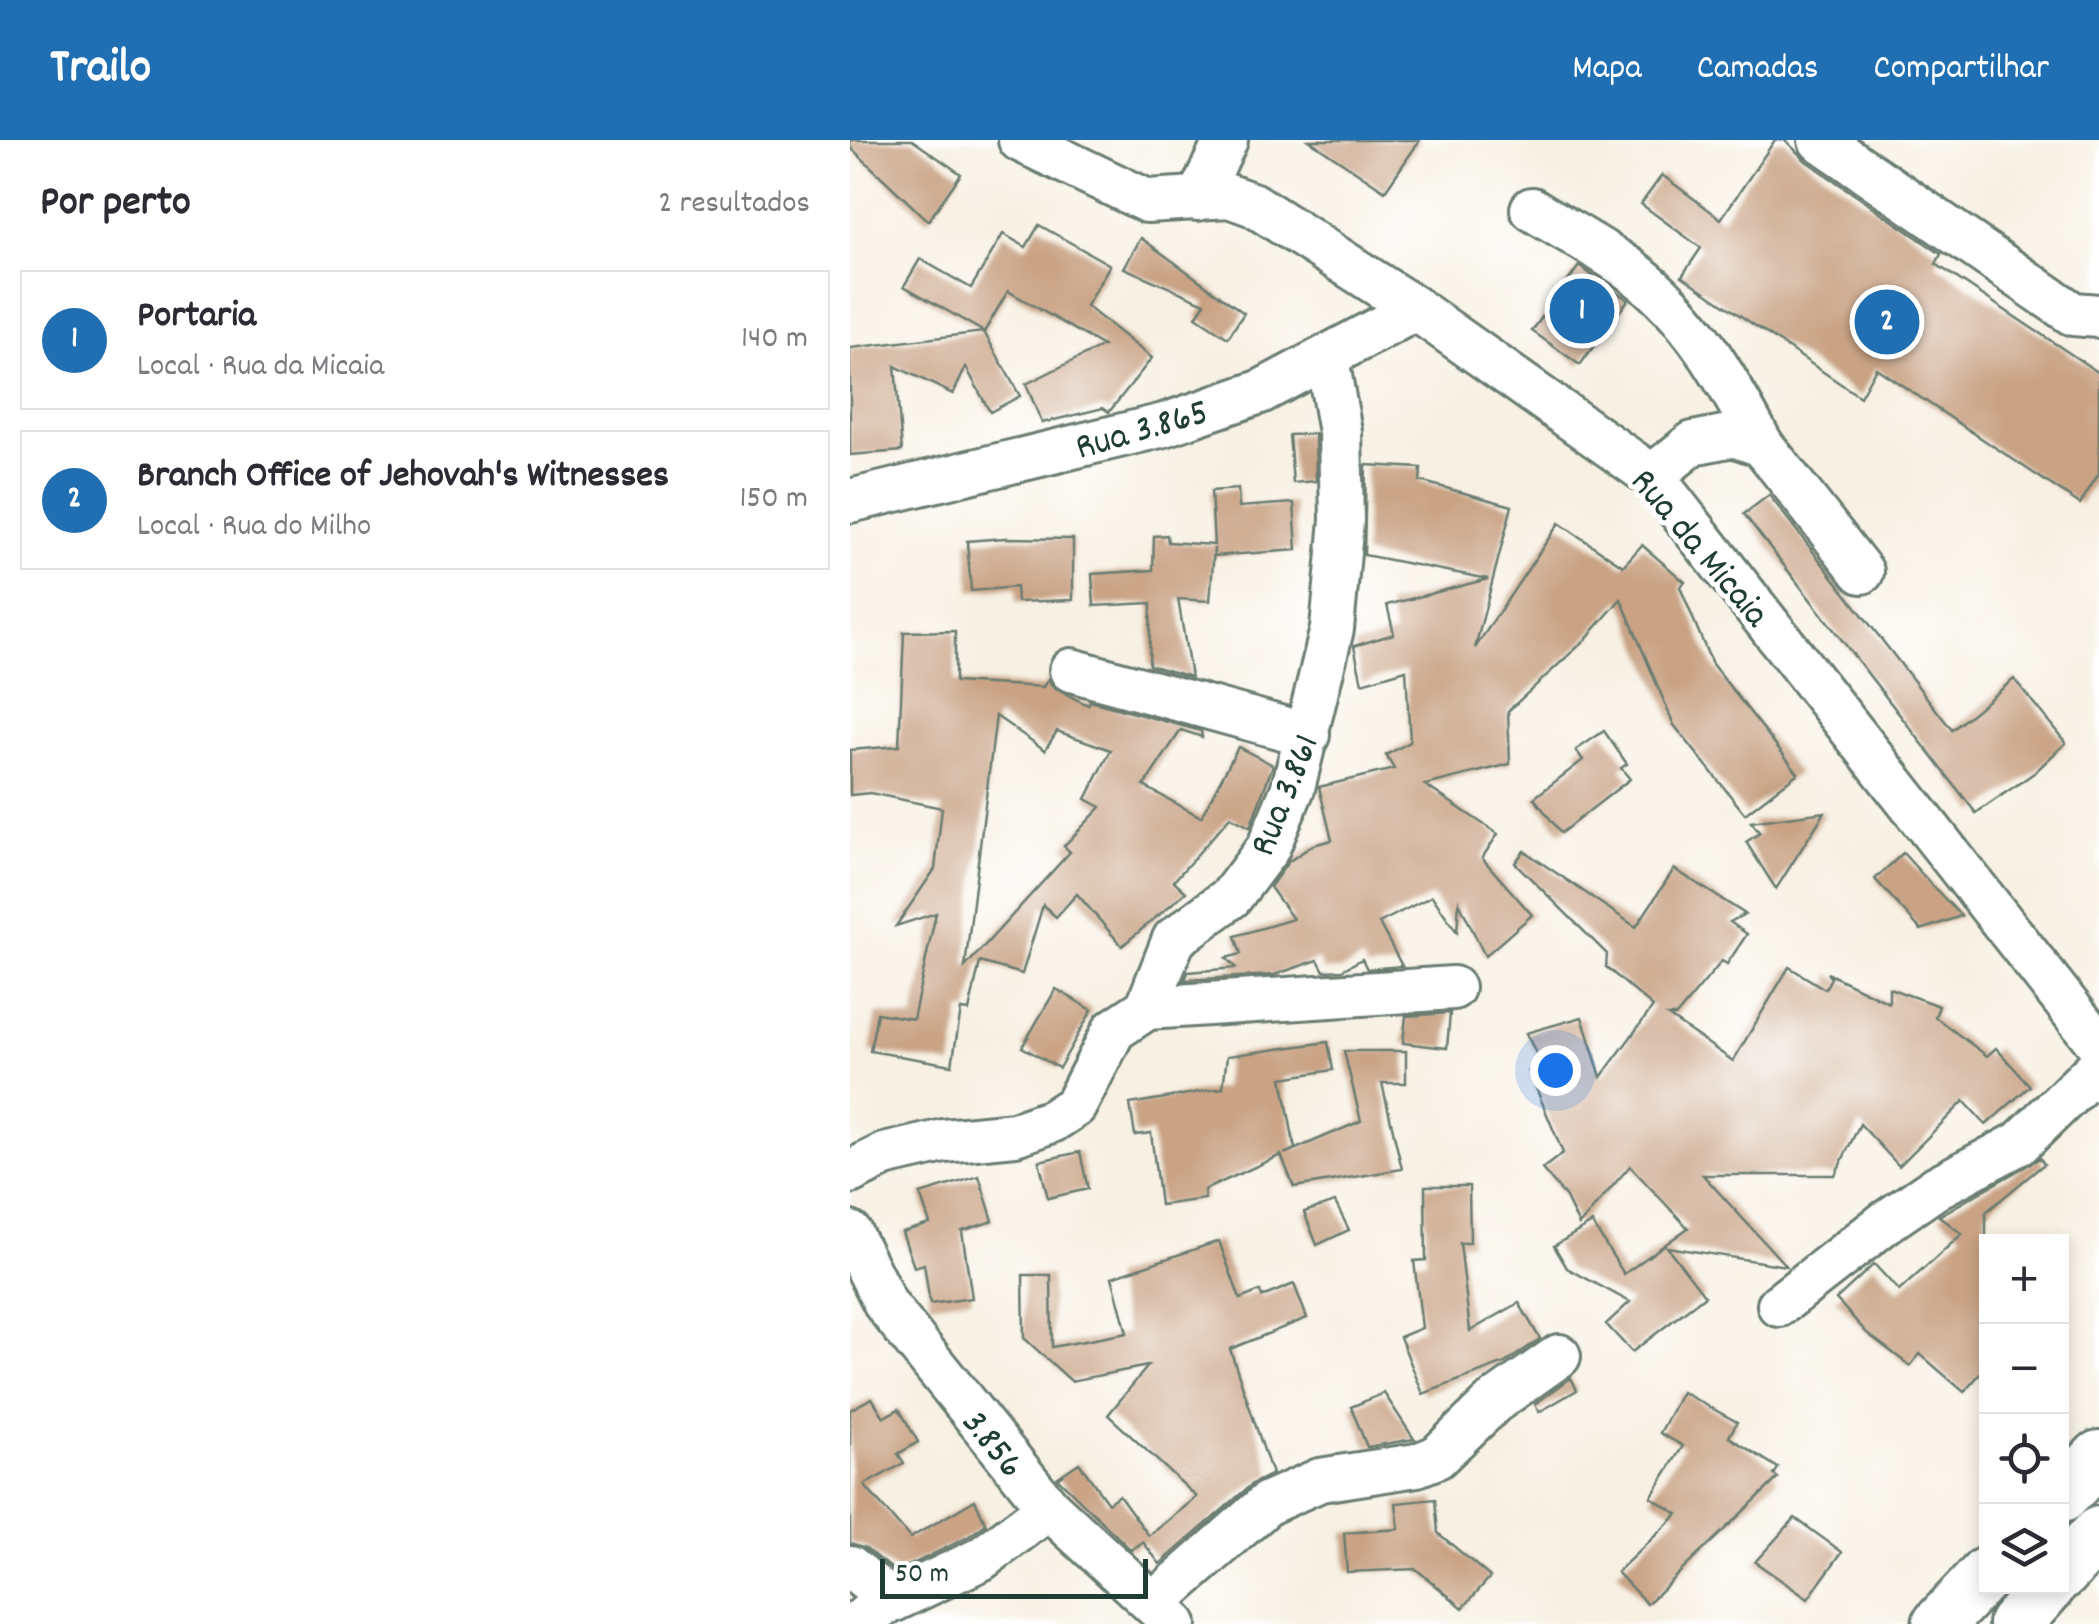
<!DOCTYPE html>
<html lang="pt">
<meta charset="utf-8">
<style>
:root{--surface:#fff;--page:#f7f7f7;--text:#2b2b33;--muted:#7c7c81;--line:#e1e1e2;--accent:#1f6fb2}
body{margin:0;font-family:Dekko,sans-serif;background:var(--page);color:var(--text)}
.controls{position:absolute;right:30px;bottom:30px;display:grid;overflow:hidden;border-radius:0px;box-shadow:0 5px 15px #0003}
.controls button{width:90px;height:90px;display:grid;place-items:center;padding:0;border:0;border-bottom:2px solid var(--line);background:var(--surface);color:var(--text);font:50px sans-serif}
.scale{position:absolute;left:30px;bottom:25px;width:268px;box-sizing:border-box;padding-left:10px;border:5px solid #1f3d34;border-top:0;font-size:28px;line-height:35px;white-space:nowrap;color:#1f3d34;-webkit-text-stroke:8px #fff;paint-order:stroke}
.you{position:absolute;left:705px;top:930px;width:35px;height:35px;margin:-25px;border:8px solid #fff;border-radius:50%;background:#1a73e8;box-shadow:0 0 0 15px #1a73e833}
.badge{display:grid;place-items:center;width:65px;height:65px;border-radius:50%;background:var(--accent);color:#fff;font-size:32px;font-weight:700}
.pin{position:absolute;translate:-50% -50%;border:5px solid #fff;box-shadow:0 2px 10px #0006}
.list{margin:0;padding:0;list-style:none}
h2{display:flex;justify-content:space-between;align-items:center;height:130px;margin:0;padding:0 40px;font-size:42px}
h2 small{font-size:32px;font-weight:400;color:var(--muted)}
.list li{display:grid;grid-template-columns:65px 1fr auto;gap:30px;align-items:center;box-sizing:border-box;height:140px;margin:0 20px 20px;padding:0 20px;border:2px solid var(--line);border-radius:0px}
.list b{display:block;font-size:38px;white-space:nowrap}
.list p{margin:0;font-size:32px;white-space:nowrap;color:var(--muted)}
.list em{font-size:32px;font-style:normal;color:var(--muted)}
.icon{flex:none;width:55px;height:55px;fill:none;stroke:currentColor;stroke-width:2;stroke-linecap:round;stroke-linejoin:round}
.map{position:relative;flex:none;width:1249px;height:1484px;overflow:hidden}
header{display:flex;align-items:center;gap:60px;box-sizing:border-box;height:140px;padding:0 50px;background:var(--accent);color:#fff}
header strong{font-size:48px}
nav{display:flex;gap:55px;margin-inline-start:auto;font-size:35px}
main{display:flex}
aside{flex:1;background:var(--surface)}
.map>svg:first-child{display:block}
.building{fill:#c9a384;fill-rule:evenodd}
.lines{fill:none;stroke-linecap:round;stroke-linejoin:round}
.minor-casing{stroke:#6b7c71;stroke-width:48}
.major-casing{stroke:#6b7c71;stroke-width:58}
.minor{stroke:#fff;stroke-width:42}
.major{stroke:#fff;stroke-width:52}
.labels{text-anchor:middle;stroke-width:10;stroke-linejoin:round;paint-order:stroke}
.street-label{font-size:38px;fill:#1f3d34;stroke:#fff}
</style>
<header>
<strong>Trailo</strong>
<nav><a>Mapa</a><a>Camadas</a><a>Compartilhar</a></nav>
</header>
<main>
<aside>
<h2>Por perto<small>2 resultados</small></h2>
<ul class="list">
<li><span class="badge">1</span><div><b>Portaria</b><p>Local · Rua da Micaia</p></div><em>140 m</em></li>
<li><span class="badge">2</span><div><b>Branch Office of Jehovah's Witnesses</b><p>Local · Rua do Milho</p></div><em>150 m</em></li>
</ul>
</aside>
<div class="map">
<svg width="1249" height="1484" viewBox="0 0 1249 1484">
<rect width="100%" height="100%" fill="#fff"/>
<filter id="ink" filterUnits="userSpaceOnUse"><feTurbulence type="fractalNoise" baseFrequency=".01" numOctaves="2"/><feDisplacementMap in="SourceGraphic" scale="20" xChannelSelector="R" yChannelSelector="G"/><feConvolveMatrix kernelMatrix="1 2 1 2 8 2 1 2 1" color-interpolation-filters="sRGB"/></filter>
<filter id="wash" filterUnits="userSpaceOnUse"><feTurbulence type="fractalNoise" baseFrequency=".0048" numOctaves="4" result="noise"/><feDisplacementMap in="SourceGraphic" scale="40" xChannelSelector="R" yChannelSelector="G"/><feGaussianBlur stdDeviation="2.25" result="paint"/><feColorMatrix in="noise" values="0 0 0 0 0 0 0 0 0 0 0 0 0 0 0 0 0 1.4 0 .05"/><feComposite in="paint" operator="in"/></filter>
<g filter="url(#wash)">
<rect width="100%" height="100%" fill="#f7f1e3"/>
<g id="blocks">
<g class="building">
<path d="M0,0H62L111,34L78,81L0,7Z"/>
<path d="M459,0H570L535,51Z"/>
<path d="M925,0H935L956,21L1091,114L1086,124L1249,233V333L1230,364L1026,228L1010,257L832,136L851,108L791,64L812,35L871,79Z"/>
<path d="M189,85L260,125L236,166L302,218L259,272L253,268L192,283L176,244L253,206L158,151L134,192L170,256L140,272L116,227L103,254L45,226L52,311L0,315V208L134,192L54,146L70,119L121,148L153,94L176,107Z"/>
<path d="M291,98L394,173L378,198L346,177L355,163L274,128Z"/>
<path d="M729,126L778,160L730,225L682,191Z"/>
<path d="M465,294L466,341L443,343L439,295Z"/>
<path d="M516,325L571,328L570,341L662,366L625,508L709,383L773,426L792,405L835,442L830,447L862,524L948,633L895,674L824,585L771,459L733,502L658,571L660,624L575,645L648,694L632,718L682,775L635,816L609,762L607,792L582,756L529,783L552,826L517,829L512,819L492,830L474,831L468,820L424,835L335,840L338,832L386,828L376,818L391,814L385,796L443,779L420,747L438,722L463,705L482,700L469,647L544,629L536,615L560,602L556,530L512,543L504,506L544,494L537,465L638,439L514,415Z"/>
<path d="M388,349L389,367L444,363L447,410L364,416V408L360,461L328,459L341,537L299,525L301,463L244,466L242,434L303,430L304,396L317,395L318,402L364,405L361,351Z"/>
<path d="M919,355L1102,590L1164,539L1216,603L1184,633L1126,673L894,374Z"/>
<path d="M155,398L223,399V460L167,462L166,447L121,451L117,401Z"/>
<path d="M105,491V542L193,547L198,539L204,548L238,565L240,561L351,591L352,597L331,590L294,646L351,677L388,607L423,625L400,687L380,677L324,741L336,752L272,806L227,754L206,777L193,765L172,834L130,822L119,871L111,870L102,925L20,911L27,873L63,879L86,773L46,786L85,729L92,668L20,653L0,655V610L49,606L54,492ZM146,576L195,610L207,591L261,610L236,659L251,667L214,706L220,712L115,827Z"/>
<path d="M754,591L777,624L771,628L780,639L711,693L684,658L733,620L726,610Z"/>
<path d="M975,672L957,700L926,749L896,702L910,693L901,682Z"/>
<path d="M674,711L786,787L824,729L895,774L880,782L897,794L877,824L872,821L826,876H818L883,921L939,827L975,849L981,838L977,833L1039,863V848L1089,866L1085,877L1137,916L1146,908L1180,946L1136,985L1114,961L1049,1026L1010,984L985,1035H853L936,1126L817,1107L855,1156L782,1212L756,1184L780,1162L717,1128L704,1106L742,1083L774,1134L838,1088L780,1026L729,1085L715,1056L692,1029L713,1013L679,931H695L676,893L732,877L751,937L803,867L756,827L757,814L665,723Z"/>
<path d="M1053,713L1080,743L1111,776L1071,790L1025,739Z"/>
<path d="M206,849L242,870L209,928L172,907Z"/>
<path d="M600,873L597,908L553,903L556,876Z"/>
<path d="M478,902L483,930L432,938L445,1009L434,1014L511,981L494,911H556V943H532L552,1029L444,1047L431,1015L354,1050L355,1059L310,1065L301,993L285,995L280,964L373,948L377,916Z"/>
<path d="M230,1012L238,1049L198,1058L189,1021Z"/>
<path d="M1190,1018L1194,1024L1136,1072V1227L1114,1252L1070,1214L1060,1226L1017,1193L986,1159L1024,1124L1049,1151L1112,1094L1089,1076Z"/>
<path d="M129,1036L143,1081L112,1091L122,1158L80,1164L74,1124L64,1127L52,1092L80,1084L70,1054Z"/>
<path d="M575,1046H619L620,1103H610L620,1191L669,1163L690,1199L655,1223L573,1254L550,1197L572,1188L564,1121L576,1120Z"/>
<path d="M485,1062L499,1090L467,1105L454,1072Z"/>
<path d="M369,1101L390,1159L410,1151L412,1157L444,1144L457,1178L380,1209L422,1334L402,1344L310,1424L293,1402L281,1410L207,1338L229,1323L258,1363L269,1355L299,1396L347,1357L258,1275L298,1226L221,1241L174,1198L173,1135H201L202,1207L277,1193L262,1137Z"/>
<path d="M721,1238L727,1250L689,1272L685,1264Z"/>
<path d="M832,1252L887,1282L879,1297L928,1328L924,1335L928,1338L797,1464L767,1432L828,1374L801,1357L833,1306L810,1293Z"/>
<path d="M534,1253L564,1299L517,1307L501,1267Z"/>
<path d="M22,1258L34,1277L49,1269L68,1302L48,1314L54,1323L14,1345L60,1398L125,1360L136,1384L118,1397L46,1432L16,1408L0,1403V1270Z"/>
<path d="M585,1359L588,1393L640,1437L613,1468L566,1429L497,1432L494,1393L549,1389L546,1363Z"/>
<path d="M945,1378L992,1412L958,1459L905,1422Z"/>
</g>
</g>
</g>
<g filter="url(#ink)">
<use href="#blocks" fill-opacity="0" stroke="#6b7c71" stroke-width="2.5"/>
<g class="lines">
<g class="minor-casing">
<g id="minor">
<path d="M170,0L297,61L379,56L404,65L566,169L802,336L1249,905"/>
<path d="M970,0L1223,174L1249,176"/>
<path d="M348,59L376,0"/>
<path d="M682,69C715,90 750,108 782,131C843,176 877,240 912,305"/>
<path d="M802,336L843,303L883,295L912,305L1012,432"/>
<path d="M0,361L314,285L410,252L566,169"/>
<path d="M221,530L458,595"/>
<path d="M297,868L603,848"/>
<path d="M0,1032L34,1015L94,1001L165,994L202,981L225,966L264,890L297,868L324,799L381,757L418,708L443,648L482,489L492,380L490,292L477,219"/>
<path d="M0,1093L36,1165L199,1368L325,1484"/>
<path d="M929,1165L1036,1082L1087,1047L1170,1003L1249,926"/>
<path d="M0,1427L41,1460"/>
<path d="M304,1463L418,1363L470,1340L567,1325L587,1317L644,1262L709,1216"/>
<path d="M7,1484L25,1469L131,1419L199,1368"/>
</g>
</g>
<g class="major-casing">
<g id="major">
<path d="M1212,1356L1249,1317"/>
<path d="M1212,1433L1249,1393"/>
<path d="M1089,1484L1136,1434"/>
<path d="M1165,1484L1199,1446"/>
</g>
</g>
<use href="#minor" class="minor"/>
<use href="#major" class="major"/>
</g>
</g>
<g class="labels">
<g class="street-label">
<text transform="translate(291 287) rotate(-16)" y="13">Rua 3.865</text>
<text transform="translate(852 406) rotate(50)" y="13">Rua da Micaia</text>
<text transform="translate(432 654) rotate(-68)" y="13">Rua 3.861</text>
<text transform="translate(145 1302) rotate(51)" y="13">3.856</text>
</g>
</g>
</svg>
<div class="controls">
<button>+</button>
<button>−</button>
<button><svg class="icon" aria-label="locate" viewBox="0 0 24 24"><circle cx="12" cy="12" r="6"/><path d="M12 2v4M12 18v4M2 12h4M18 12h4"/></svg></button>
<button><svg class="icon" aria-label="layers" viewBox="0 0 24 24"><path d="M12 4l9 5-9 5-9-5zM3 14l9 5 9-5"/></svg></button>
</div>
<div class="scale">50 m</div>
<div class="you"></div>
<div class="pin badge" style="left:732px;top:171px">1</div>
<div class="pin badge" style="left:1037px;top:182px">2</div>
</div>
</main>
